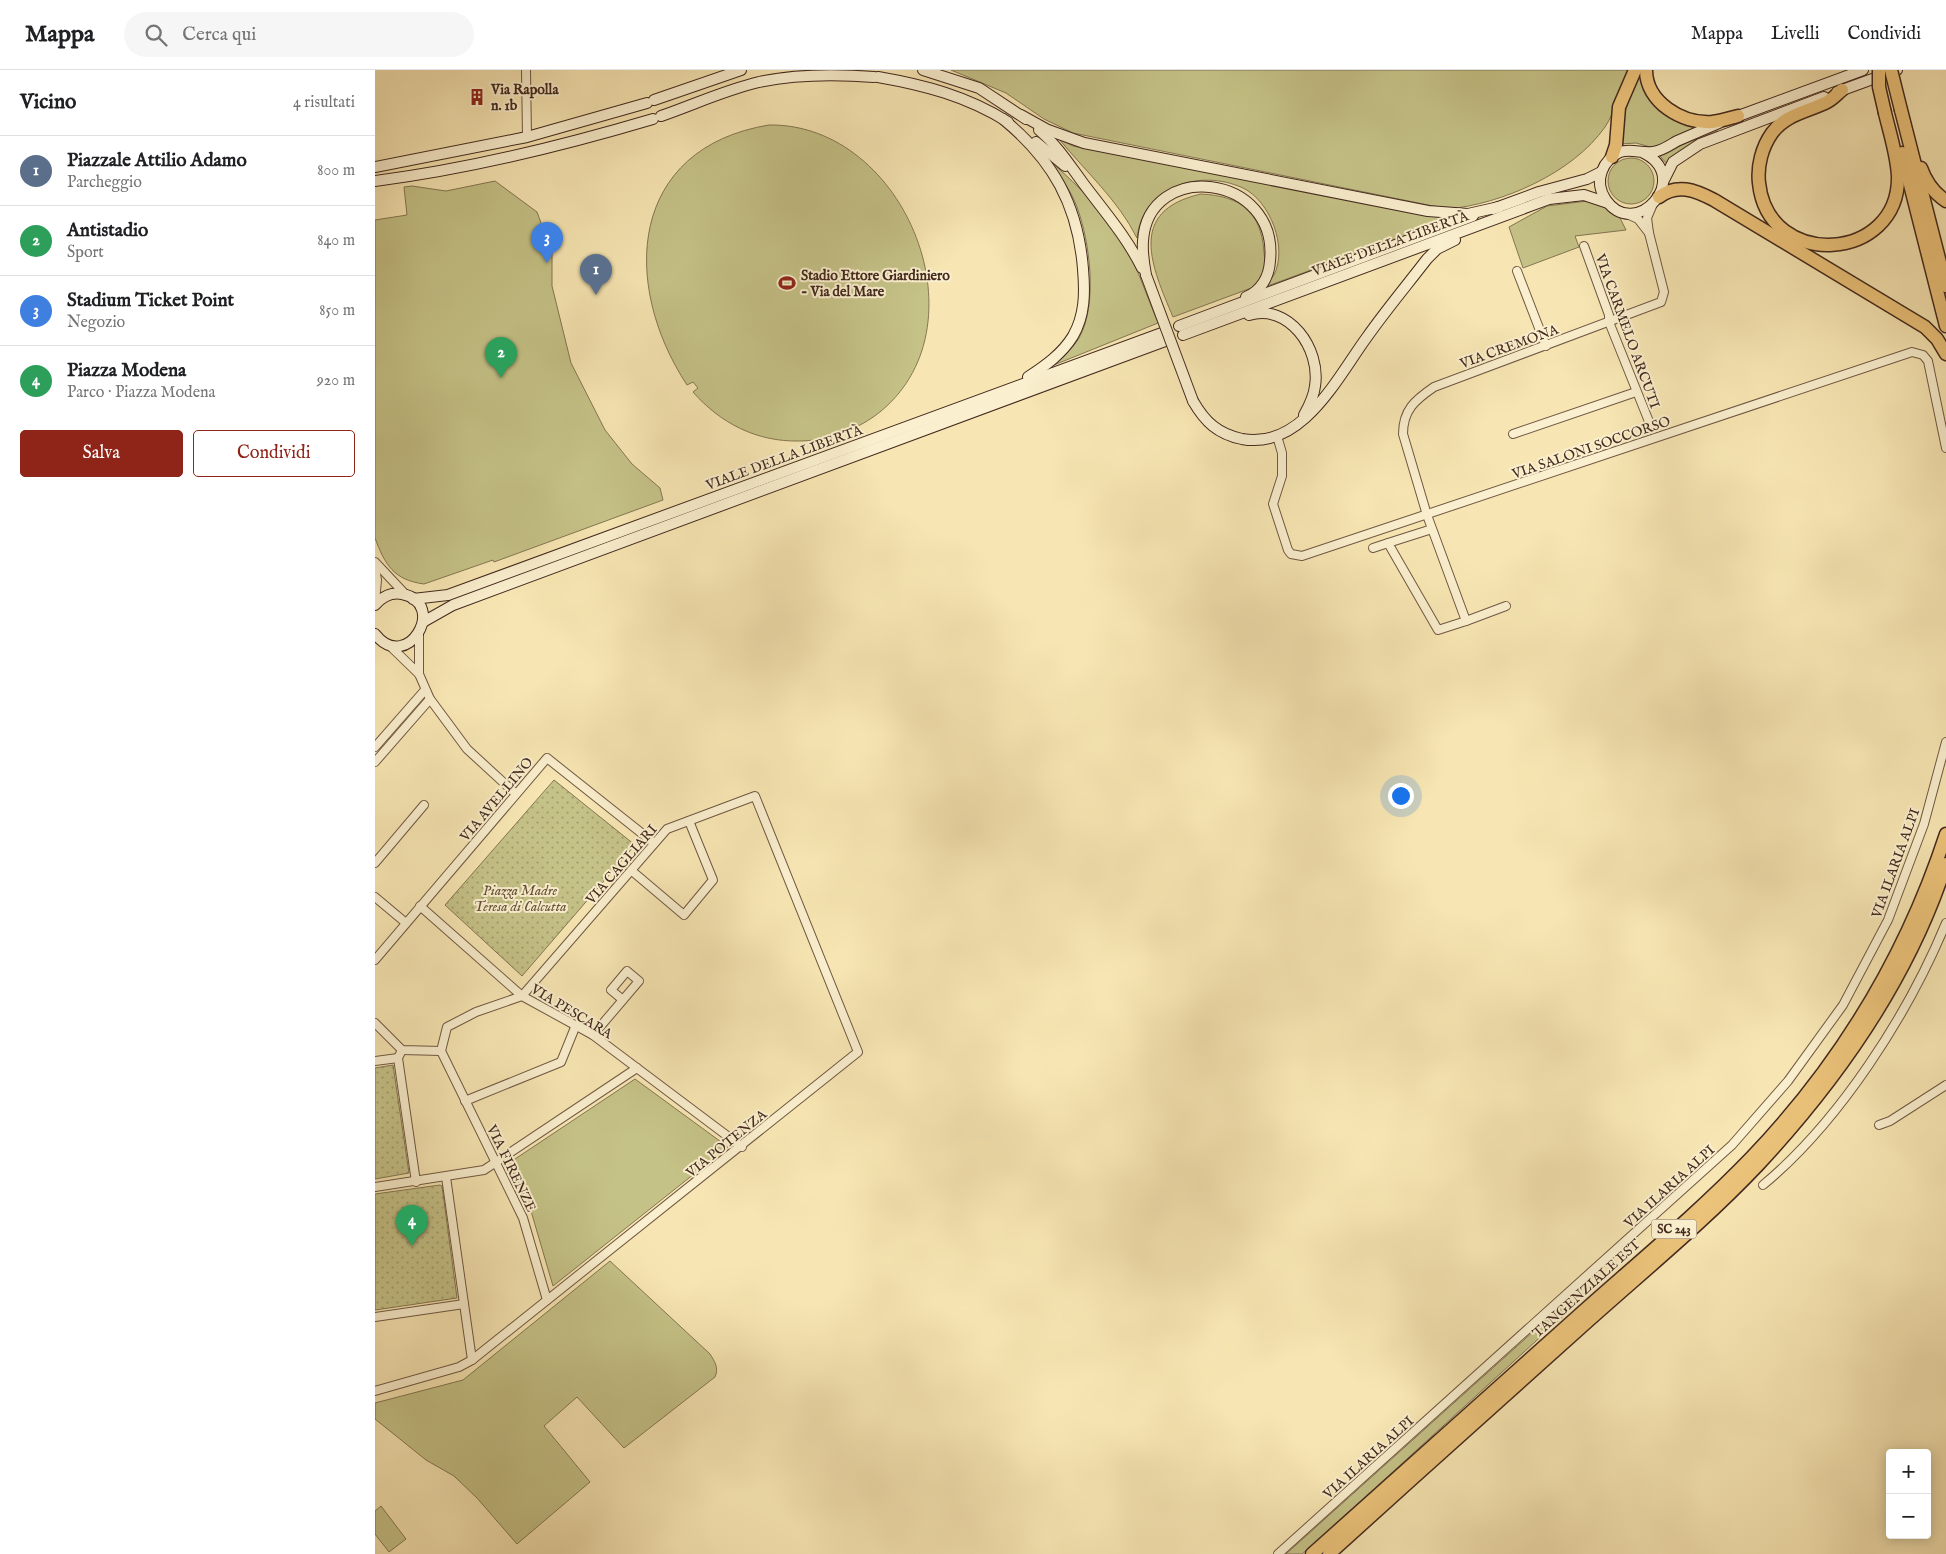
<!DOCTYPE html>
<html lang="it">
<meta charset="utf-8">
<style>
:root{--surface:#fff;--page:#f6f6f6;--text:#202124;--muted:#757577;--line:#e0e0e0;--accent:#8f2418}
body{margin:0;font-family:"IM FELL English",serif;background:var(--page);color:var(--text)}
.controls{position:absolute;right:15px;bottom:15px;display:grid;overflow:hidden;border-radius:5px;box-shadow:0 2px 12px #0003}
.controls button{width:45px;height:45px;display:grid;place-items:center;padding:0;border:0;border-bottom:1px solid var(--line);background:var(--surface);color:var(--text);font:25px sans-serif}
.you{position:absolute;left:1025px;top:725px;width:18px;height:18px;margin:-12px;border:4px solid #fff;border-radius:50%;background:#1a73e8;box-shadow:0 0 0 8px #1a73e833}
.badge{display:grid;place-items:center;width:32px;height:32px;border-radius:50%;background:var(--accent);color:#fff;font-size:16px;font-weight:700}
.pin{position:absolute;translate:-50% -41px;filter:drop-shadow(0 1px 2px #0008)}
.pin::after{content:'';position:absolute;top:26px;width:18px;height:15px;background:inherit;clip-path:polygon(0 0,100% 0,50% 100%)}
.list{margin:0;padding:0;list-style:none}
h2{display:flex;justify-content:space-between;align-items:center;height:65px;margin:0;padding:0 20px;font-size:21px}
h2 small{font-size:16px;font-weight:400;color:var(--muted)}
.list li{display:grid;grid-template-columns:32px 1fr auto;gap:15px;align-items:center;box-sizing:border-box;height:70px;padding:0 20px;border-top:1px solid var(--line)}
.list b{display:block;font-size:19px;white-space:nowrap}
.list p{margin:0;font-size:16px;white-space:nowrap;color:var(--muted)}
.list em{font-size:16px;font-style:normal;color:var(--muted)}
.actions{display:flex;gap:10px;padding:15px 20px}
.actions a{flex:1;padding:11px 0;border:1px solid var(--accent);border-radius:5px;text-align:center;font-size:18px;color:var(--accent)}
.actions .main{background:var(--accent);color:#fff}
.icon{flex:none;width:28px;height:28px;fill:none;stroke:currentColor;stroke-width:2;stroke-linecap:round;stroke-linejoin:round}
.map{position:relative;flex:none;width:1571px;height:1484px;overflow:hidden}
header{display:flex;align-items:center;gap:30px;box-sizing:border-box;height:70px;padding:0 25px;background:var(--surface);border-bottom:1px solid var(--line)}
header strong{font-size:24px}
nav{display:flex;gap:28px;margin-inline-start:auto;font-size:18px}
.search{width:350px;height:45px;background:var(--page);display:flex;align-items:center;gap:12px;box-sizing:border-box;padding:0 18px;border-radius:28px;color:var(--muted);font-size:19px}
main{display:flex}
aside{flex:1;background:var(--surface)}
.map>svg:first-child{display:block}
.green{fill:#c5c287;stroke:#847652}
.park{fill:url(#park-dots);stroke:#847652}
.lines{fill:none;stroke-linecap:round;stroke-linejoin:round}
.minor-casing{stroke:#705843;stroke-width:10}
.secondary-casing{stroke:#43291e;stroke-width:12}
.trunk-casing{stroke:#43291e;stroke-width:15}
.minor{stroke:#faefce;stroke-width:8}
.secondary{stroke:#faefce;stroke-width:10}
.trunk{stroke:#ecc37a;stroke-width:12}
.secondary-bridge-casing{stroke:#43291e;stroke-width:12;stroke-linecap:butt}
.trunk-bridge-casing{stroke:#43291e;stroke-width:15;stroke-linecap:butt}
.secondary-bridge{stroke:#faefce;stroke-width:10}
.trunk-bridge{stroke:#ecc37a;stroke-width:12}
.labels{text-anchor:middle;stroke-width:4;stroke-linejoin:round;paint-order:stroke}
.shield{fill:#faefce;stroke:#7a6453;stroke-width:1}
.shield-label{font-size:12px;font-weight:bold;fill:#43291e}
.poi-label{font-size:14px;font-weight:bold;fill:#43291e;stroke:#faefce;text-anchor:start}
.street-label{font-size:14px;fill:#43291e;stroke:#faefce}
.park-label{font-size:14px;font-style:italic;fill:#644f38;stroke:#faefce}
</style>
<header>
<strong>Mappa</strong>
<div class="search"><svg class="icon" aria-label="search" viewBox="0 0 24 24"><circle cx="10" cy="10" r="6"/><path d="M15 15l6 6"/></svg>Cerca qui</div>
<nav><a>Mappa</a><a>Livelli</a><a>Condividi</a></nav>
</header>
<main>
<aside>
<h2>Vicino<small>4 risultati</small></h2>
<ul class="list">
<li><span class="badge" style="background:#5c6f8a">1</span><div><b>Piazzale Attilio Adamo</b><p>Parcheggio</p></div><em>800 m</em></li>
<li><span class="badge" style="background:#2e9e5b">2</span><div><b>Antistadio</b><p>Sport</p></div><em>840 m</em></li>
<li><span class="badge" style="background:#3f7fe0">3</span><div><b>Stadium Ticket Point</b><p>Negozio</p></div><em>850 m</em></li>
<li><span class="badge" style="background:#2e9e5b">4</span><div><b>Piazza Modena</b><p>Parco · Piazza Modena</p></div><em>920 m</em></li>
</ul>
<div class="actions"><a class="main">Salva</a><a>Condividi</a></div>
</aside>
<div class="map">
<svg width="1571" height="1484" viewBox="0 0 1571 1484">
<defs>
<pattern id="park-dots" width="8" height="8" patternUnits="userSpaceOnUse" patternTransform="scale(1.25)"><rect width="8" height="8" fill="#c5c287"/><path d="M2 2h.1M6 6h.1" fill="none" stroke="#a29e6e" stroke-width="1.8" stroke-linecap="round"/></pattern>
</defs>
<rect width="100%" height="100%" fill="#f7e6b3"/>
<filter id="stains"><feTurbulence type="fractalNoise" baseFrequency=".004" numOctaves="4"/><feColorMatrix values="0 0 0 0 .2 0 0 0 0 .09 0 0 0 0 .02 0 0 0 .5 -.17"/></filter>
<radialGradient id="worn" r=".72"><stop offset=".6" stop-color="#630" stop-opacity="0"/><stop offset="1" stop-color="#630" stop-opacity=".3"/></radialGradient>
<g class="green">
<path d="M576,0H1253C1246,18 1241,41 1230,57C1198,103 1127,134 1073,139L698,63L669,49L631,23Z"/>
<path d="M1264,0L1271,19L1328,56L1279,78L1261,73L1245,74L1247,51Z"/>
<path d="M394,55C531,53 614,260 501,345C479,361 451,371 424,371C382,372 345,353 318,322L323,318L318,312L312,315C245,213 254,78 394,55Z"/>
<path d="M1343,61L1329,67L1292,94L1285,86L1311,73Z"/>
<path d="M684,69L698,76L971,129L1080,147L890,217C892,213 896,209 899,205C913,177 895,131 868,118C825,98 767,117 762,168C743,130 711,102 684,69Z"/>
<circle cx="1256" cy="111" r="23"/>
<path d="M675,91C704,116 741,153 757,188C766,209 774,231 783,253L674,297C685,288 697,280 704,268C723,235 715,172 702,137C696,121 685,106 675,91Z"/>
<path d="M120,111L162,142L177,183V216L196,293L230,360L257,394L285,418L288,430L119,492L118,490L49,514C19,510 10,495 0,468V150L32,145L29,117L37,116L71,121Z"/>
<path d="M826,124C865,126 886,141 889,182C891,197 889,206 879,217L798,247C777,197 751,141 826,124Z"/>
<path d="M1220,130L1245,148L1251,160L1200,166L1204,177L1148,198L1134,157L1172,136Z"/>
<path d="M260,1009L353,1077L178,1216L156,1141L134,1093Z"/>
<path d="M235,1191L335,1284C340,1292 344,1298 340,1307L249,1378L202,1327L169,1356L215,1412L142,1474L102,1428L79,1406L51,1390L0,1349V1333L88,1310Z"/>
<path d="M1190,1233L1195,1240L953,1461L927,1484H911Z"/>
<path d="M6,1436L31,1469L14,1482L0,1464V1441Z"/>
</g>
<g class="park">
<path d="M179,710L260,775L147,906L70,835Z"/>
<path d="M18,995L34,1103L0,1109V998Z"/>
<path d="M65,1115L67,1116L82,1228L0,1240V1124Z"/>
</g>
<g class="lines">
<g class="minor-casing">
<g id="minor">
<path d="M151,0L152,67"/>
<path d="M1252,144L1263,149L1274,163L1272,148L1278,134"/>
<path d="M1209,176L1234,245V252L1275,354"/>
<path d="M1142,201L1171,276"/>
<path d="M1138,364L1261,322"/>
<path d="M902,366L907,383V406L898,434L913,480L916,484L927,486L1537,282L1548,285L1553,291L1571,378"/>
<path d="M1057,459L1013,473L1063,560L1091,551L1052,445L1028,364C1028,340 1040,330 1059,317L1286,232L1289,222L1274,163"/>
<path d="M998,478L1013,473"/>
<path d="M0,492L31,525"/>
<path d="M0,497L2,510L0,532"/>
<path d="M1091,551L1131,536"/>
<path d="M14,575L44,604L55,629L92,679L141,724"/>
<path d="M44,604V564"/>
<path d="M0,677L50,620"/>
<path d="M0,692L55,629"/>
<path d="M0,793L49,735"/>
<path d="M257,801L309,845L338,810L314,751"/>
<path d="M0,827L31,853"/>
<path d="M45,836L147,926L218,965L367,1077"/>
<path d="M0,890L172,688L279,773"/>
<path d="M0,953L27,980L66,981"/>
<path d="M218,965L264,911L252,901L236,920L248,930"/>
<path d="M27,980L23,988L41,1112"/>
<path d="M66,981L148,1148L172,1230"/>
<path d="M0,991L23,988"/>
<path d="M90,1031L186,992L201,955"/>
<path d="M1504,1055L1515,1051L1571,1015"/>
<path d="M71,1107L97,1290"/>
<path d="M1388,1115C1464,1052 1533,945 1571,853"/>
<path d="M0,1117L109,1100L262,998"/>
<path d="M0,1247L89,1234"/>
<path d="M0,1321L84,1297L97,1290L483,982L380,726L292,759L147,926L101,942L72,957L66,981"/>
<path d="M903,1484L1357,1075L1413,1011L1468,935L1513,850L1549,754L1571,672"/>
</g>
</g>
<g class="secondary-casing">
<g id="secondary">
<path d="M548,0L604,18L651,49"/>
<path d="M503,7C549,15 592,26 633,52"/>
<path d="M1462,22L1522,0"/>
<path d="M279,30L366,0"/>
<path d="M646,45L673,60L709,73L1053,141L1093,144L1124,137"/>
<path d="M286,46C318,35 350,20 384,12C422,4 460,4 499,7"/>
<path d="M1358,48L1488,0"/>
<path d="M628,49C678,90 703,135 708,199C710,223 710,245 698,266C687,284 670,296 653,307"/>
<path d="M664,60C682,75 694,94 708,113C729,141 751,166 767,198"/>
<path d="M661,72L690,96"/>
<path d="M1267,82C1320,107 1260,172 1231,130C1225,121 1223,111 1227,101C1230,93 1236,86 1245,82C1256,78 1267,84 1278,82C1287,81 1295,75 1302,71C1316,65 1330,59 1344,53"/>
<path d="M0,97L152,67L272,33"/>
<path d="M1289,110L1298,92L1325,74L1449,27"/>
<path d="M0,111C95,99 187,76 278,49"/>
<path d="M1118,139L1164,122L1212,109L1226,102"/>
<path d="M771,205C769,194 767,183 768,171C773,89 904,103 895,191C894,207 886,221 871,227"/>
<path d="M874,245C914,233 946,279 940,316C939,326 934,336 929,345"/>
<path d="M804,256L1098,146"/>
<path d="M808,265L1174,129L1209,125L1233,133"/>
<path d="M818,331C830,352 843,364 867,369C927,380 962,308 992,267C1011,240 1032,215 1052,189L1062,179L1080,170"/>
<path d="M38,529L73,525L787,263"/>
<path d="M0,535C7,527 16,522 27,524C74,533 32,605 0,564"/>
<path d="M48,552L78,535L790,271"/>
</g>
</g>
<g class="trunk-casing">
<g id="trunk">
<path d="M1271,0C1271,32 1307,54 1337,52C1346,51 1355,48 1363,46"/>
<path d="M1467,20C1462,24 1458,29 1452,32C1432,42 1411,44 1397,63C1387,77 1382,96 1384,113C1393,201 1525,192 1523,106C1522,85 1515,64 1510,43"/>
<path d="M1526,40L1571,216"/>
<path d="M1527,83L1571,256"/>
<path d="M1237,87L1241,75L1244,37L1260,0"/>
<path d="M1546,98C1551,112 1559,123 1571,131"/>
<path d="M1284,127C1302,113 1320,120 1339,130L1550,257L1562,269L1571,284"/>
<path d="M937,1484C1026,1405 1114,1325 1203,1246C1261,1194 1322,1144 1376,1088C1465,995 1531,886 1571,764"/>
<path d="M954,1484C1040,1406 1126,1329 1213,1251C1270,1200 1330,1151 1383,1095C1463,1009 1534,908 1571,794"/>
</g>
</g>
<use href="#minor" class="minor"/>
<use href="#secondary" class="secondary"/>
<use href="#trunk" class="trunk"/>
<g class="secondary-bridge-casing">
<path id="secondary-bridge" d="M771,205L818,331"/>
</g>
<g class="trunk-bridge-casing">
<g id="trunk-bridge">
<path d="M1504,0V17L1510,43"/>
<path d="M1516,0L1526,40"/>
</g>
</g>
<use href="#secondary-bridge" class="secondary-bridge"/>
<use href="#trunk-bridge" class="trunk-bridge"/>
</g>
<defs>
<g id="building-bare" transform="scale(1.35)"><path d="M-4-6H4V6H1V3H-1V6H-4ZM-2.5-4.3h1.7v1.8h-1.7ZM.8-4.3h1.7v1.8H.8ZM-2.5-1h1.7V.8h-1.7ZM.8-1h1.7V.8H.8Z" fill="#8f2418" stroke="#faefce" stroke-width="2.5" paint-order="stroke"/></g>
<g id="stadium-bare" transform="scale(1.35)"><path d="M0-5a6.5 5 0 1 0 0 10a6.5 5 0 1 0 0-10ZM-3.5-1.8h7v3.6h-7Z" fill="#8f2418" stroke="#faefce" stroke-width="2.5" paint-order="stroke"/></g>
</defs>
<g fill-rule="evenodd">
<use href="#building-bare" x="102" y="27"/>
<use href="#stadium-bare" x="412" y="213"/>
</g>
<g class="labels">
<rect class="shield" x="1276.5" y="1149.5" width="45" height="19" rx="4"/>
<g class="shield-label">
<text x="1299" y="1163">SC 243</text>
</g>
<g class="poi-label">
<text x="116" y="24">Via Rapolla<tspan x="116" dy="16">n. 1b</tspan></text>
<text x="426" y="210">Stadio Ettore Giardiniero<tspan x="426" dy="16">- Via del Mare</tspan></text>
</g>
<g class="street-label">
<text transform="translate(1015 173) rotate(-20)" y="5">VIALE DELLA LIBERTÀ</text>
<text transform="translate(1253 261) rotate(70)" y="5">VIA CARMELO ARCUTI</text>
<text transform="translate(1134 276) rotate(-20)" y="5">VIA CREMONA</text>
<text transform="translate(1216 377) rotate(-19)" y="5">VIA SALONI SOCCORSO</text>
<text transform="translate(409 387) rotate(-20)" y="5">VIALE DELLA LIBERTÀ</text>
<text transform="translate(121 729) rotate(-50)" y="5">VIA AVELLINO</text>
<text transform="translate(1520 793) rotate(-70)" y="5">VIA ILARIA ALPI</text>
<text transform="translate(246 794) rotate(-49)" y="5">VIA CAGLIARI</text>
<text transform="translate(197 941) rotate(31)" y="5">VIA PESCARA</text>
<text transform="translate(351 1073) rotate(-39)" y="5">VIA POTENZA</text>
<text transform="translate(137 1098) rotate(64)" y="5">VIA FIRENZE</text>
<text transform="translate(1294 1116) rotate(-42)" y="5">VIA ILARIA ALPI</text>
<text transform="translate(1211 1218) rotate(-42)" y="5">TANGENZIALE EST</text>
<text transform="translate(993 1387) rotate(-42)" y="5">VIA ILARIA ALPI</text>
</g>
<g class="park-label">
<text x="145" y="825">Piazza Madre<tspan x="145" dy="16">Teresa di Calcutta</tspan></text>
</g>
</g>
<rect width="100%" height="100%" filter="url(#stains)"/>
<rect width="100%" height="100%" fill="url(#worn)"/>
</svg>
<div class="controls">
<button>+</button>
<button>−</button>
</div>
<div class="you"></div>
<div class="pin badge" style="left:221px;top:225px;background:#5c6f8a">1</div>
<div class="pin badge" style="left:126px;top:308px;background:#2e9e5b">2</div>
<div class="pin badge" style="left:172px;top:193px;background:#3f7fe0">3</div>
<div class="pin badge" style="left:37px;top:1176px;background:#2e9e5b">4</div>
</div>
</main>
